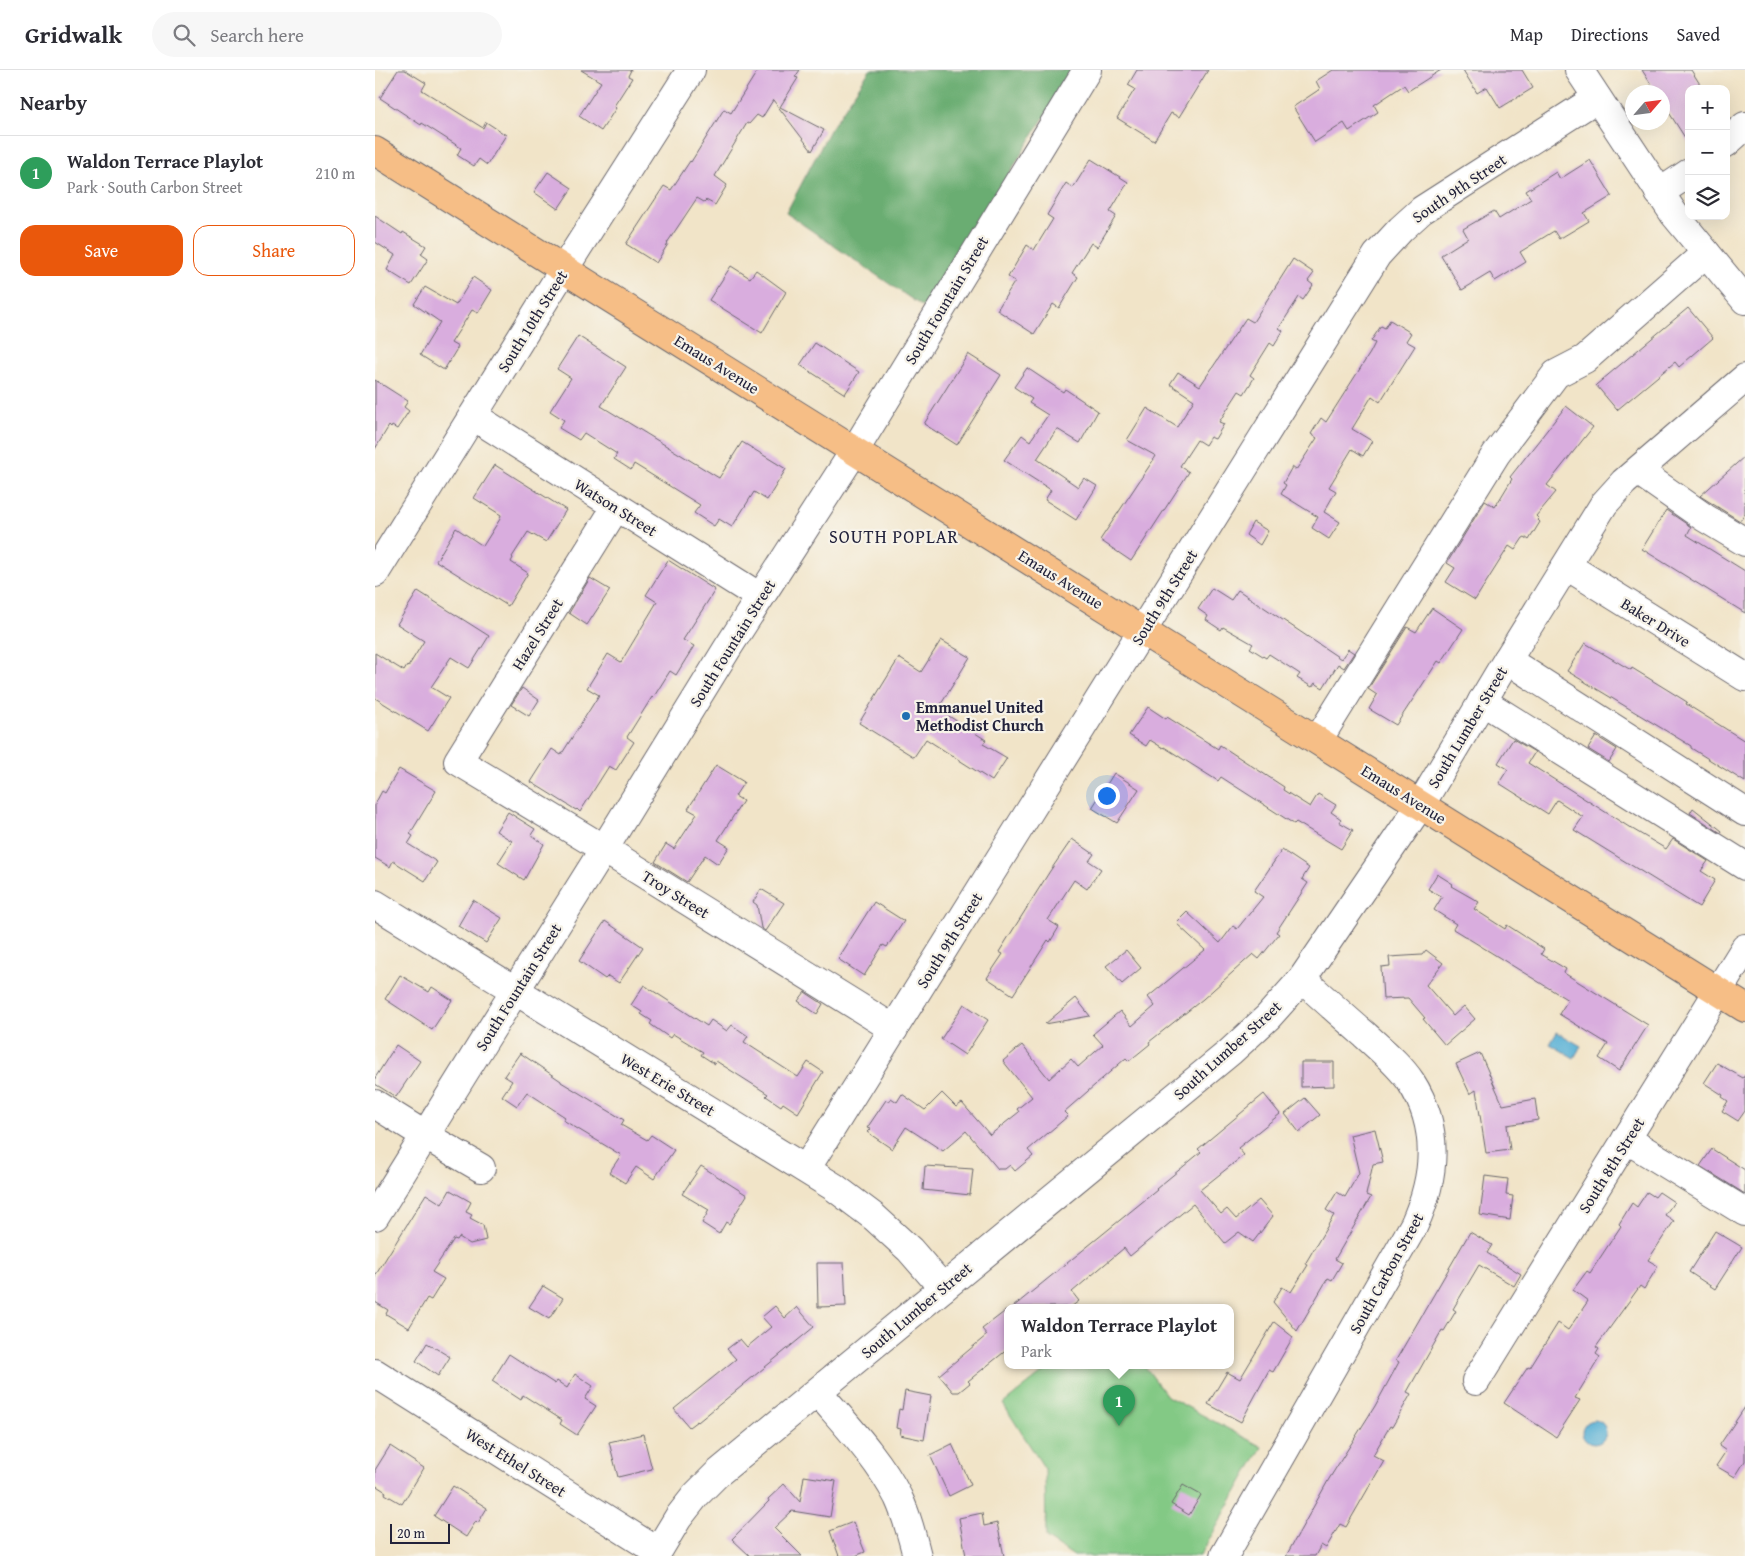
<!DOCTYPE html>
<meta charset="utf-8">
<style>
:root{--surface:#fff;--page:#f7f7f7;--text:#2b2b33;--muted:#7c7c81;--line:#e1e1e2;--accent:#ea580c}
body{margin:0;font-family:"Gentium Book Plus",serif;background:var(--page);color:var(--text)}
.controls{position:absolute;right:15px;top:15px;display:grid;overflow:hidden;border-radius:10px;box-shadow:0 5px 20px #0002}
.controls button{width:45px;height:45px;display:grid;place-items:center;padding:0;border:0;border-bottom:1px solid var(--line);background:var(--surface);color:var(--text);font:25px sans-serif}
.compass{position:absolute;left:1250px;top:15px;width:45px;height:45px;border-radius:50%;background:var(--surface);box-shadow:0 5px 20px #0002;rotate:62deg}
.scale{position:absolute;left:15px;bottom:12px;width:60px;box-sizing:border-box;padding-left:5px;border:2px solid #22223b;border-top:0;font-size:14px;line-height:18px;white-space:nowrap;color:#22223b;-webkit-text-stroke:4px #f7f3e8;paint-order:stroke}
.you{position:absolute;left:731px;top:725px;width:18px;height:18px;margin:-12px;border:4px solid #fff;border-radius:50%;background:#1a73e8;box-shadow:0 0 0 8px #1a73e833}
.badge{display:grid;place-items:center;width:32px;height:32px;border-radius:50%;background:var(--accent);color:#fff;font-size:16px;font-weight:700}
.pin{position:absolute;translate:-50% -41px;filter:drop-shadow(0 1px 2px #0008)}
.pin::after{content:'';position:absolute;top:26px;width:18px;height:15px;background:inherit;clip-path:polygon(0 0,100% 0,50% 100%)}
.popup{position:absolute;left:629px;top:1234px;width:230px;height:65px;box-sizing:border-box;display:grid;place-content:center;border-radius:10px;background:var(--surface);filter:drop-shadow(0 1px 4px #0005);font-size:16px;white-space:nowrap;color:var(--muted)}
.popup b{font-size:19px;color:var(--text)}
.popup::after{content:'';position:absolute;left:50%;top:100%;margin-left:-10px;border:10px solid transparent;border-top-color:var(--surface)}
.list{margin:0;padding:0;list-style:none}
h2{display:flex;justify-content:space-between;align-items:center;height:65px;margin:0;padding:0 20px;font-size:21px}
h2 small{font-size:16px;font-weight:400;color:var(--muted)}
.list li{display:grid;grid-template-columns:32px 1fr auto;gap:15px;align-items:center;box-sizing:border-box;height:75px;padding:0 20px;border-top:1px solid var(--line)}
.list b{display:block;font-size:19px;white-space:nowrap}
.list p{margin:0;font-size:16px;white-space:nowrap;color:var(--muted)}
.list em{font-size:16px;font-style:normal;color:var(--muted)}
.actions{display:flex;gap:10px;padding:15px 20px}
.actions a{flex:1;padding:11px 0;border:1px solid var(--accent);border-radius:15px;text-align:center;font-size:18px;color:var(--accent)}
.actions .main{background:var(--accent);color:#fff}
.icon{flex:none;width:28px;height:28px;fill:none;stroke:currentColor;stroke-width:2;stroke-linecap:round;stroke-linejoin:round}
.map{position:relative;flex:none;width:1370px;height:1486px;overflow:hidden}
header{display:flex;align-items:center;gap:30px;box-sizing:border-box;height:70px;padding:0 25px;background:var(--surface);border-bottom:1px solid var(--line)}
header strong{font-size:24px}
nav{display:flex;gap:28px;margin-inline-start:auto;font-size:18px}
.search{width:350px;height:45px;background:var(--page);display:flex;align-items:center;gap:12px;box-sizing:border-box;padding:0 18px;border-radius:28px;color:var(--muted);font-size:19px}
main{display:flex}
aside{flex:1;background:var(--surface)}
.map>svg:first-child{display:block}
.green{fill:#83c985;stroke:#527660}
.forest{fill:#6aad72;stroke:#466856}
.water{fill:#58b1d6;stroke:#3d6a88}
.building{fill:#d9adde}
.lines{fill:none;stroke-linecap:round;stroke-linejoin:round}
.minor-casing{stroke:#6a666c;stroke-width:30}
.major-casing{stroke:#6a666c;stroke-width:30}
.minor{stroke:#fff;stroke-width:28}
.major{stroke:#f6be86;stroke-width:28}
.poi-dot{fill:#1f6fb2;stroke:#f7f3e8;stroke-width:2}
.labels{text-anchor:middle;stroke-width:4.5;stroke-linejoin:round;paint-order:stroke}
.street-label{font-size:16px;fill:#22223b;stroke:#f7f3e8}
.poi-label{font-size:16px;font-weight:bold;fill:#22223b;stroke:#f7f3e8;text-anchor:start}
.neighbourhood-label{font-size:18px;letter-spacing:1px;fill:#22223b;stroke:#f7f3e8}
</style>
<header>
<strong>Gridwalk</strong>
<div class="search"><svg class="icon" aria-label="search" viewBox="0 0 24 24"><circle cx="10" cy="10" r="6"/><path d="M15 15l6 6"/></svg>Search here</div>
<nav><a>Map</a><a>Directions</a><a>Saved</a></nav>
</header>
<main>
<aside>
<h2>Nearby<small></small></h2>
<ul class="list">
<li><span class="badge" style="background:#2e9e5b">1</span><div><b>Waldon Terrace Playlot</b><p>Park · South Carbon Street</p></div><em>210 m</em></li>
</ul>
<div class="actions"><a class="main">Save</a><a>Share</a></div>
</aside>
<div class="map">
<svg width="1370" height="1486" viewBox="0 0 1370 1486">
<rect width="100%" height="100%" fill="#f7f3e8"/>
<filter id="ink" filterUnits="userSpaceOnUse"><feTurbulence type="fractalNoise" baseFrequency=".02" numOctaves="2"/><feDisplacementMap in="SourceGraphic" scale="10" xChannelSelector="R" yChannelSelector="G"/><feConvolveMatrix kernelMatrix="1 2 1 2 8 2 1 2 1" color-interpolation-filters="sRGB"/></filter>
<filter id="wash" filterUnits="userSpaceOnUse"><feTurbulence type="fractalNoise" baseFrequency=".0096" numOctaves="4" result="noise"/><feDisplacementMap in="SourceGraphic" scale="20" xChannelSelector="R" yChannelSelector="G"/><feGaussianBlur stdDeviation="1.12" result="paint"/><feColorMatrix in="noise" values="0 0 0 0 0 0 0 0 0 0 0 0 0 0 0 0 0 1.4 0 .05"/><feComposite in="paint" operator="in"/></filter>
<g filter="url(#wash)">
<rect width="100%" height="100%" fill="#f1e4c8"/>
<path class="green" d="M677,1295H769L792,1326L887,1377L825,1486H699L671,1468L670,1399L628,1334Z"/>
<path class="forest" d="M495,0H698L551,239L411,143L455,60Z"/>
<g class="water">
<path d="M1182,962L1206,976L1199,988L1175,974Z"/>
<circle cx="1219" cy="1362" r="12"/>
</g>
<g id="blocks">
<g class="building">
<path d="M23,0H30L51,13L47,20L108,58L111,52L131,65L112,95L104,89L99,96L82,85L86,78L47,53L46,55L5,28Z"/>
<path d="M206,0H256L253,6L257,8L239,36L241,38L226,61L204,46L226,12Z"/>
<path d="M383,0H425L420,7L423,8L405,37L449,60L437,81L398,30L387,48L382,45L374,54L372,53L340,106L352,115L340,135L331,130L329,132L322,128L292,173L293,174L281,193L251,174L289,116L296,120L315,91L316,92L349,39L356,43Z"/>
<path d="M762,0H833L804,47L796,43L779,71L742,48L760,19L753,15Z"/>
<path d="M958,0H1066L1033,21L1029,15L999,35L1003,42L974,61L969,53L940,72L918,37L945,19L941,11Z"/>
<path d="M1088,0H1147L1158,18L1125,38L1112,17L1102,23Z"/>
<path d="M1267,0H1316L1328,19H1314V74L1288,33V22H1281Z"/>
<path d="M716,89L753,112L735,142L741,146L722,177L716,173L697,203L703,207L684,238L678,234L659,264L622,240L640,211L633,207L652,175L659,180L678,149L672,145L691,113L698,118Z"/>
<path d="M1215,90L1237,126L1209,143L1214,151L1184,169L1179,161L1145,182L1151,192L1120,211L1115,203L1087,220L1066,185L1093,168L1088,159L1119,141L1124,149L1156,129L1151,121L1181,102L1185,109Z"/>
<path d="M173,102L197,118L183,139L159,122Z"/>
<path d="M0,146L27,164L28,162L51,176L46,184L53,189L36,215L12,200L20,185L0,172Z"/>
<path d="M918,189L939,203L933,211L938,215L928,230L924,227L904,258L908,261L899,276L895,273L875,305L879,308L869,324L864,321L844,352L849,354L840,369L835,367L830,375L822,370L805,396L814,402L756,491L725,470L781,386L752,370L772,338L802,357L819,330L795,314L803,302L825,316L871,248L878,252Z"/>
<path d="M356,196L375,208L381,200L411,222L387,263L334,230Z"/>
<path d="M98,207L117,220L103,243L97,240L76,273L83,277L69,300L45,285L65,252L39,234L50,217L81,235Z"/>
<path d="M1313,238L1338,268L1304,297L1300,292L1242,340L1221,315Z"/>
<path d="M1015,250L1036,263L1031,271L1040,276L1005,332L997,326L977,359L997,371L988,386L977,379L954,417L961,421L949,442L965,452L954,469L937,458L943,447L906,424L911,415L908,413L917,397L921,400L942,368L936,364L946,348L951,352L995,283L1000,273L996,271L1006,256L1010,258Z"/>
<path d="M203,266L251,297L226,336L344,408L367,372L411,399L392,430L379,422L357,457L344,449L339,456L319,443L325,435L259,394L256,400L239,389L242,384L209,363L204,370L184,358L189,350L175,341L196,308L182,299Z"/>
<path d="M440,273L484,302L470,324L425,295Z"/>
<path d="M593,284L626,305L582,375L549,354Z"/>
<path d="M652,298L688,322L690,319L723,341L705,373L682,359L662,389L703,417L709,408L722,416L701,450L670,430L676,420L629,390L647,365L655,371L673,345L654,333L657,329L639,317Z"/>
<path d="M0,310L33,331L29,337L34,341L22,359L17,356L16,358L14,356L0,379Z"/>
<path d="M1191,336L1218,357L1172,415L1181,422L1161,446L1163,448L1162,449L1165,452L1154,470L1150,467L1148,468L1140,480L1134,476L1100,530L1071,512L1080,498L1072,493L1110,431L1120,437L1137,409L1135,407Z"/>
<path d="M1370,386V444L1365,451L1325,426Z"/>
<path d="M120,395L191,440L171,472L153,462L137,487L138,488L136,492L153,503L133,536L61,491L81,458L108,476L125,449L126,445L99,428Z"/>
<path d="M1291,440L1316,457L1312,465L1370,501V543L1267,479Z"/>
<path d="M878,452L893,461L885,475L871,465Z"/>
<path d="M293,490L340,520L308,570L319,576L301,605L295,601L278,628L277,627L252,667L259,672L241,700L234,696L205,742L202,739L201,740L156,712L177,679L186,685L224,625L212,618L233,584L246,592L282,532L271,525Z"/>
<path d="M215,508L235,520L212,555L194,543Z"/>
<path d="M837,518L856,530L863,520L966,589L973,579L979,583L969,598L963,594L948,618L940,613L937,617L922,608L925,604L894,584L891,588L875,578L878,574L848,557L846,560L831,550L833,546L823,539Z"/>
<path d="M43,521L114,566L94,598L76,587L56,617L74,628L53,661L0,628V583L29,601L32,596L33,597L49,571L22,554Z"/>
<path d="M1057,538L1088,559L1066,593L1063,591L1021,655L994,639L1002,625L993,619L1032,557L1041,562Z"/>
<path d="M566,570L595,587L563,639L611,670L608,674L632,688L617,711L551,669L539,687L484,653L524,588L546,602Z"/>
<path d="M1210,573L1256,600L1257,598L1296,622L1312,632L1311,634L1370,671V712L1316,678V676L1192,601Z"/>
<path d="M147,618L164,630L154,646L136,635Z"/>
<path d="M773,637L791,649L792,647L843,679L845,675L909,717L908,720L935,737L943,724L961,735L956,742L966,749L964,752L978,760L966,779L921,752L919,754L846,707L843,711L789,677L788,678L775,670L771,676L754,665Z"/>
<path d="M1221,666L1242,679L1234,692L1213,679Z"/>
<path d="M1138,669L1160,682L1153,693L1254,757L1291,779L1298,769L1333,791L1326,801L1340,810L1324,837L1199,760L1208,747L1182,730L1173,744L1124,713L1133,699L1123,693Z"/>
<path d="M341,695L369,712L360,726L368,731L343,770L354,777L343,794L330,785L312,812L280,792L291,774L299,779L322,744L313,739Z"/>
<path d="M24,699L61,721L35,764L38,766L33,774L62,792L50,811L18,791L15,797L0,788V734L7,721L10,723Z"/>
<path d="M739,703L764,719L742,753L717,738Z"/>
<path d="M1318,738L1347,761L1346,763L1315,743Z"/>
<path d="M133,742L160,759L156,765L169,774L149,810L123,793L137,771L121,761Z"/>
<path d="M697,769L719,784L714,791L726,799L712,819L699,810L673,850L684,857L675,872L673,870L638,925L612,908L628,884L624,882L675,801Z"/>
<path d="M907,780L934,798L927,809L933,813L901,862L904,864L884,889L878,884L828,929L774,972L775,974L754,991L751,988L689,1042L693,1046L653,1080L658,1086L640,1101L635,1095L630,1099H623L591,1061L568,1081L531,1057L517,1079L492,1062L495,1059L492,1058L511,1030L514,1032L516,1028L522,1032L527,1024L550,1040L567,1023L581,1037L587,1033L615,1065L644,1042L642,1039L657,1027L628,991L647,975L674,1009L696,989L703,997L728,975L718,964L745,941L757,956L780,936L773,927L830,880L801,853L812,842L845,873L858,856L862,859L888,827L879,821Z"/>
<path d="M1062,804L1078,814L1076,816L1104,832L1099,839L1130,859L1132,855L1169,879L1166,884L1191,899L1189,903L1273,955L1244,1001L1224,988L1233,974L1184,944L1193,930L1078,859L1081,854L1059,840L1067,827L1053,819Z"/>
<path d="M386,819L409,833L390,861L386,858L382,835L378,832Z"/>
<path d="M98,830L127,848L111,873L83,856Z"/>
<path d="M499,832L529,851L512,877L508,875L489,906L463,889Z"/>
<path d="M230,851L268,877L244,913L233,906L230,909L204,891Z"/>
<path d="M751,880L766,898L747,914L731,896Z"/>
<path d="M1051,880L1068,893L1051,915L1078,946L1089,936L1100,949L1070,975L1048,949L1050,948L1033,928L1008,929L1006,897L1015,896L1014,887L1047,885Z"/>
<path d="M25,905L54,922L57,917L77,930L57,960L10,929Z"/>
<path d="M269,915L332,956L336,950L352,961L357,955L373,966L369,972L423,1007L433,992L448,1002L423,1043L408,1033L406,1036L391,1026L393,1024L341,991L340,994L326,985L328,982L298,964L295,968L275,954L277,951L266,944L267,942L256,935Z"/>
<path d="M430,922L448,934L442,944L423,931Z"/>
<path d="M701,928L715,946L670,954Z"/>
<path d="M589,934L613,950L590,985L566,969Z"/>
<path d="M21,975L45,991L21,1027L0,1014V1008Z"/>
<path d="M145,983L186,1011V1012L249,1050L246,1055L272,1070L276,1065L299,1080L279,1109L261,1097L250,1113L234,1103L246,1085L188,1050L190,1047L152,1022L142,1036L127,1026L137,1011L129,1006Z"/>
<path d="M1105,983L1128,1035L1160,1029L1163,1050L1132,1055L1135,1080L1111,1083L1101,1020L1095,1024L1081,994Z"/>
<path d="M926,992H959V1016L926,1017Z"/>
<path d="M1342,993L1368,1008L1370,1005V1041L1363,1051L1347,1041L1353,1031L1347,1027L1348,1025L1329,1013Z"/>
<path d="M889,1024L905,1044L863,1078L869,1085L825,1120L846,1144L852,1139L861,1149L884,1130L898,1146L878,1172L864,1162L850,1173L818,1134L755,1186L749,1178L697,1222L704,1231L696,1237H638L782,1120L781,1119L826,1082L823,1079Z"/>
<path d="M930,1028L945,1045L924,1062L910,1044Z"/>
<path d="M1000,1059L1008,1092L998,1094L991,1125L996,1127L960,1189L967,1193L957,1210L953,1208L922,1261L898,1232L907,1217L916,1222L933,1195L930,1194L959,1145L951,1140L962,1122L970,1127L984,1103L975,1065Z"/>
<path d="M1337,1079L1370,1100V1124L1325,1096Z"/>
<path d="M326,1096L372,1125L354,1154L351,1152L344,1164L327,1153L334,1140L307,1124Z"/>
<path d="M550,1096L598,1099L595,1125L548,1120Z"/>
<path d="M1110,1106L1133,1109L1131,1125L1138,1126L1135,1150L1105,1145Z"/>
<path d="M75,1120L96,1132L91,1142L97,1145L95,1148L108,1155L111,1170L95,1174L84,1167L82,1170L79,1169L57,1202L69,1209L56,1230L52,1228L34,1258L11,1244L13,1240L0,1232V1206L51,1124L67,1134Z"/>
<path d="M1272,1122L1280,1127L1284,1122L1299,1132L1290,1145L1299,1151L1273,1190L1283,1196L1269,1219L1265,1216L1221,1277L1224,1279L1221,1284L1225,1287L1200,1328L1205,1330L1181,1367L1129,1333L1153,1297L1155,1298L1183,1253L1193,1260L1213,1231L1198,1220L1212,1201L1215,1203L1246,1156L1244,1154L1257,1133L1262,1137Z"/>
<path d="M1340,1161L1367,1177L1340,1219L1314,1202Z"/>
<path d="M1095,1162L1117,1175L1112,1183L1146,1204L1139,1216L1104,1195L1078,1239L1081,1241L1069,1261L1067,1260L1032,1322L1036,1324L1017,1357L1015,1356L998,1385L1009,1391L971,1457L965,1454L951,1478L946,1475L940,1486H911L954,1409L1000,1336L1024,1292L1021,1290Z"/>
<path d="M442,1193H469L471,1236L443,1237Z"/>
<path d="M168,1216L188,1228L174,1249L154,1237Z"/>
<path d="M400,1236L410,1248L422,1237L439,1257L323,1352L322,1351L314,1357L299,1339L361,1289L352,1279L365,1269L372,1277L396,1257L387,1247Z"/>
<path d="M633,1239V1279L593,1311L595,1313L584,1322H578L564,1305L612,1265L607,1259Z"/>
<path d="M899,1252L918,1267L898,1302L894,1300L866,1352L833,1334L852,1302L865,1309Z"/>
<path d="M52,1273L75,1287L63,1306L41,1291Z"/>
<path d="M134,1284L180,1314L182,1311L192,1318L200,1304L218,1316L210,1329L221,1336L202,1365L185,1354L187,1350L148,1325L146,1330L117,1311Z"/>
<path d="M530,1321L556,1326L549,1370L525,1365L526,1359L521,1358L524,1339L527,1340Z"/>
<path d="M1370,1337V1391L1360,1407L1341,1396L1351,1381L1344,1376Z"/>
<path d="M268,1364L277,1399L243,1407L234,1372Z"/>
<path d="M577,1374L596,1415L574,1426L555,1385Z"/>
<path d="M15,1376L49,1398L27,1434L10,1424L11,1422L0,1415V1400Z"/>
<path d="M429,1406L461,1411L455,1447L417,1441L399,1458L427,1486H375L357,1469L394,1431L393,1429L409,1414L425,1432Z"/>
<path d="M808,1415L826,1425L814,1445L796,1434Z"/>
<path d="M78,1416L112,1438L103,1453L101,1451L91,1467L59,1446Z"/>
<path d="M607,1443L609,1456L622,1453L629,1486H591L584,1448Z"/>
<path d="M478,1452L490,1482L480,1486H464L455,1461Z"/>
</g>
</g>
</g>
<g filter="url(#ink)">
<use href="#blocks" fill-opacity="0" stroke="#6a666c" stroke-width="1"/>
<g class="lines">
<g class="minor-casing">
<g id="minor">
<path d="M1204,0L1299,144L1370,230"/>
<path d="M1351,73L1370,56"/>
<path d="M1284,123L1314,103"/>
<path d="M98,346L385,527"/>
<path d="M1263,401L1330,448L1370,472"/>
<path d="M241,437L83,691L229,779L519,959"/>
<path d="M1192,496L1370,607"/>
<path d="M0,503L189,199L316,0"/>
<path d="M1132,590L1370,742"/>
<path d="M1107,631L1370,796"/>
<path d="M943,670L1121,384L1181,304L1210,289L1331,183"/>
<path d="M0,834L459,1117L499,1147L535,1180L568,1218"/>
<path d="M0,1034L51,1066L106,1098"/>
<path d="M1251,1069L1370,1142"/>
<path d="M431,1099L1002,185L1026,159L1047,140L1222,28"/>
<path d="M0,1146L140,921L229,779L352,579L480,380L712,0"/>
<path d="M0,1303L282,1481"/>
<path d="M1101,1311L1370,878"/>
<path d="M443,1322C471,1355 503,1388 523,1427C532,1446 537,1466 542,1486"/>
<path d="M280,1486L303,1448L321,1425L342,1404L855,982L893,947L927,909L1046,734L1126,600L1229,434L1249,412L1370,308"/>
<path d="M849,1486L1039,1155C1061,1107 1065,1057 1036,1012C1024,994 1006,980 990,965C969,947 948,928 927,909"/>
</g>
</g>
<g class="major-casing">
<path id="major" d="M0,81L1370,938"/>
</g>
<use href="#minor" class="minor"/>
<use href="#major" class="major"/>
</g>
</g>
<circle class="poi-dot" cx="531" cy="646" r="5"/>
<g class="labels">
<g class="street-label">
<text transform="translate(1084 118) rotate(-34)" y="6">South 9th Street</text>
<text transform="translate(571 230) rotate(-59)" y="6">South Fountain Street</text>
<text transform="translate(157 251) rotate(-58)" y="6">South 10th Street</text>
<text transform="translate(342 294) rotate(32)" y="6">Emaus Avenue</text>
<text transform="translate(241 437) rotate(32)" y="6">Watson Street</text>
<text transform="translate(686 509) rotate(32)" y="6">Emaus Avenue</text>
<text transform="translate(789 527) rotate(-58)" y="6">South 9th Street</text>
<text transform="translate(1281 552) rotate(32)" y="6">Baker Drive</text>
<text transform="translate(162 564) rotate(-58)" y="6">Hazel Street</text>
<text transform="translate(357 573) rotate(-58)" y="6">South Fountain Street</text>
<text transform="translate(1092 657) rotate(-59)" y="6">South Lumber Street</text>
<text transform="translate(1029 724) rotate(32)" y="6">Emaus Avenue</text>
<text transform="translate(301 824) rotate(32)" y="6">Troy Street</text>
<text transform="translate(574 870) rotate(-58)" y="6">South 9th Street</text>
<text transform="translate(143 917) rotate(-58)" y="6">South Fountain Street</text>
<text transform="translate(852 980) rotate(-42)" y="6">South Lumber Street</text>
<text transform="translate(293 1014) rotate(31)" y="6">West Erie Street</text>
<text transform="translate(1236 1095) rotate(-58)" y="6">South 8th Street</text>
<text transform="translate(1011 1203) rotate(-61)" y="6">South Carbon Street</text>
<text transform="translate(541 1240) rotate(-40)" y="6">South Lumber Street</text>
<text transform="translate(141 1392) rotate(32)" y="6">West Ethel Street</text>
</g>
<g class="poi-label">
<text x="541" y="643">Emmanuel United<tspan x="541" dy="18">Methodist Church</tspan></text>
</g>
<g class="neighbourhood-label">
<text x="519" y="473">SOUTH POPLAR</text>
</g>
</g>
</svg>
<div class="controls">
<button>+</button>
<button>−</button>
<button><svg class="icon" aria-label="layers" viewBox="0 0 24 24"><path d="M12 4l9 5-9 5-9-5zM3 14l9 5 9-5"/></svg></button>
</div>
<svg class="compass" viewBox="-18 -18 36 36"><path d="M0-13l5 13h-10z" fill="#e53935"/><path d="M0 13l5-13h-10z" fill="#7c7c81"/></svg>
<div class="scale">20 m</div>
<div class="you"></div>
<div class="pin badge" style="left:744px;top:1356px;background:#2e9e5b">1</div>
<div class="popup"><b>Waldon Terrace Playlot</b>Park</div>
</div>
</main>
